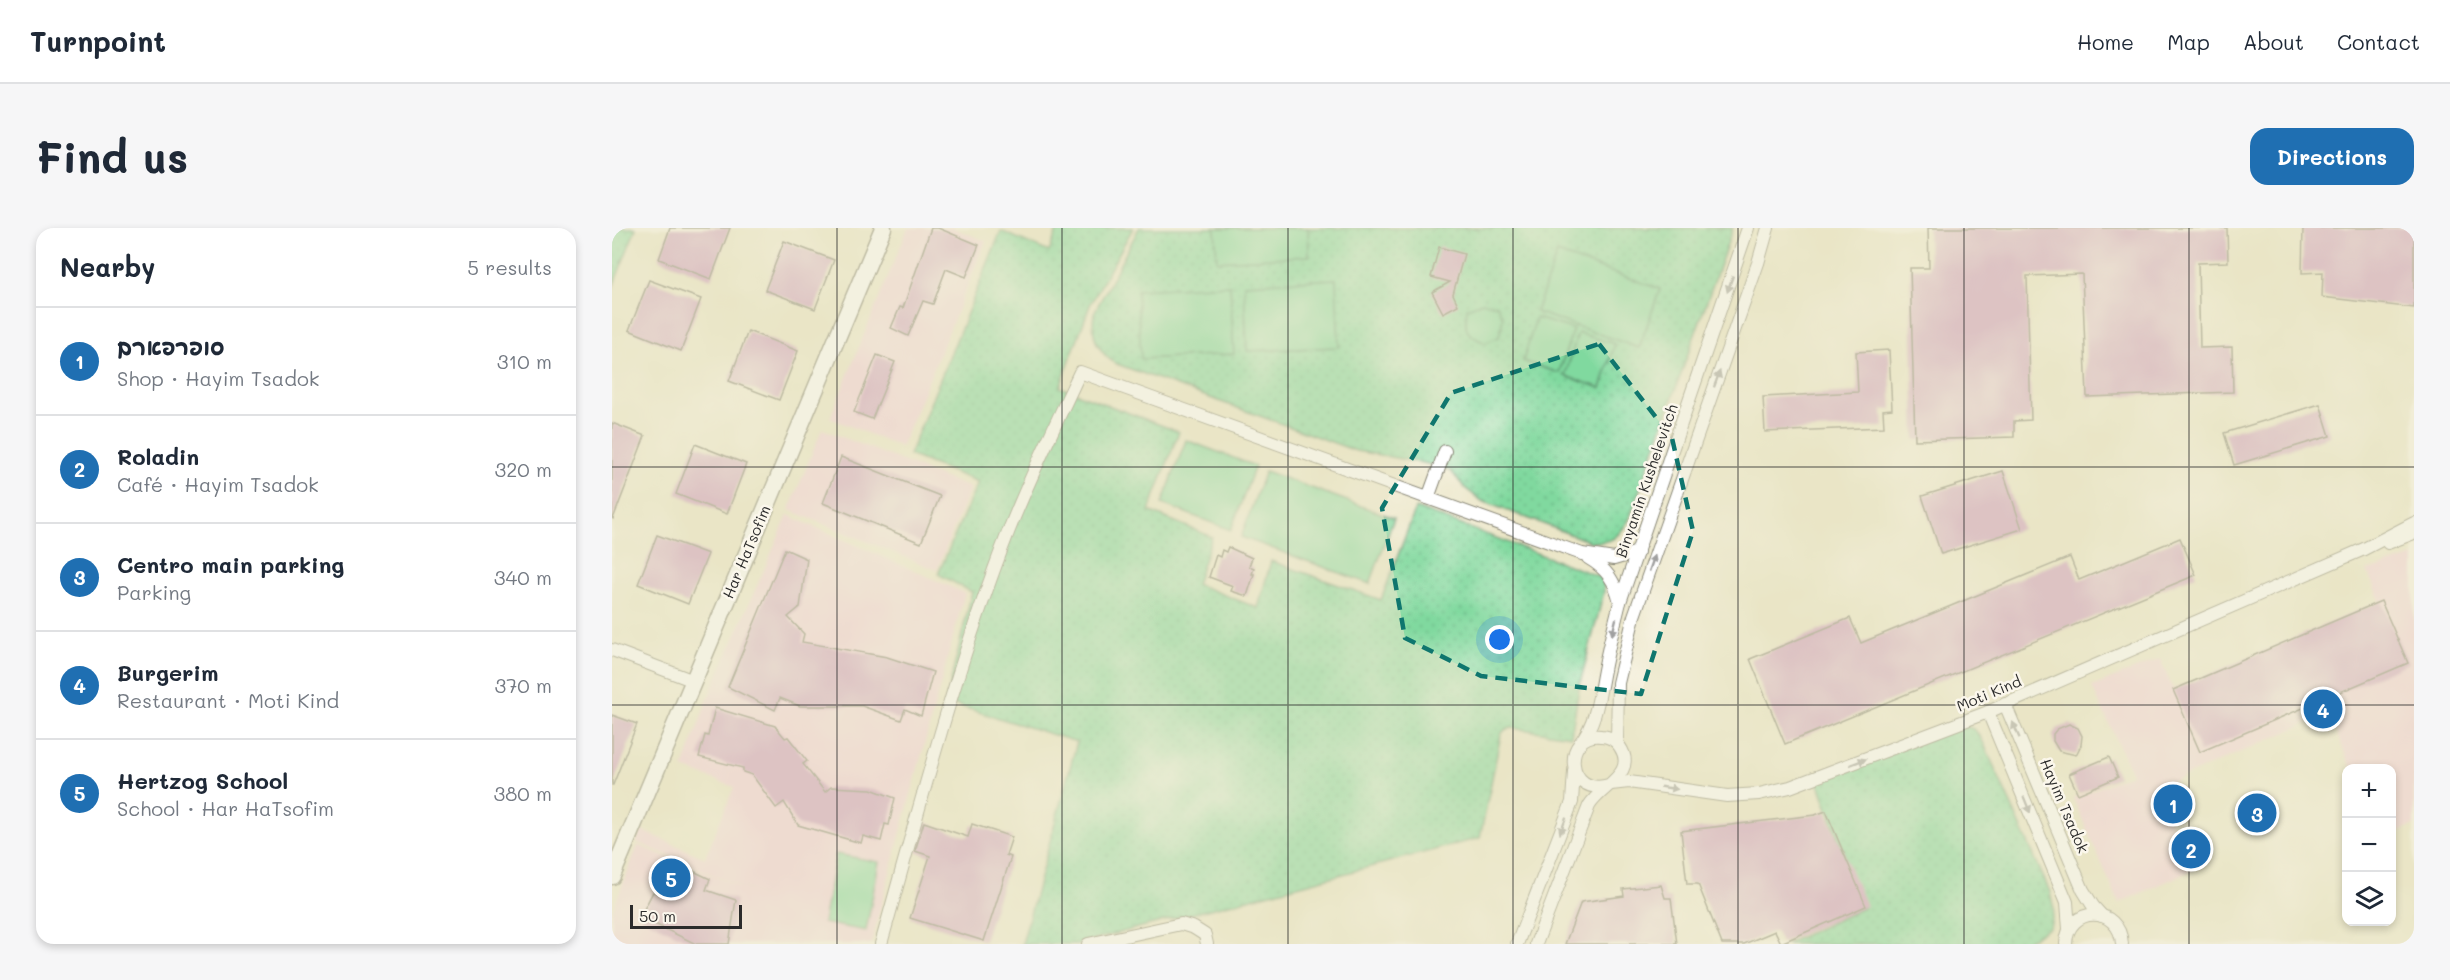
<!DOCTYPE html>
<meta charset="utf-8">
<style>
:root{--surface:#fff;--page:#f6f6f7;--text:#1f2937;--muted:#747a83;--line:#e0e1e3;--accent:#1f6fb2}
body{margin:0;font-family:Mali,"Playpen Sans Hebrew",sans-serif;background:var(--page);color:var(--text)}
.controls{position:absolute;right:18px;bottom:18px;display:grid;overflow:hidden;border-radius:12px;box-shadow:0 3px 9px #0003}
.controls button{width:54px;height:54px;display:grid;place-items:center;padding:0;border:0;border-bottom:2px solid var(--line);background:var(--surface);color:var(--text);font:30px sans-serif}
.scale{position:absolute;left:18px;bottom:15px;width:112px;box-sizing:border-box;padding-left:6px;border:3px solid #2b2b2b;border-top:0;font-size:16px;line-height:21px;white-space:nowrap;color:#2b2b2b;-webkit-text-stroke:4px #fbf7ec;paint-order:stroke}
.you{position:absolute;left:888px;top:412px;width:21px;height:21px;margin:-15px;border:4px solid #fff;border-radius:50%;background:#1a73e8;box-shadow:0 0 0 9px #1a73e833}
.badge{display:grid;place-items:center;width:39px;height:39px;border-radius:50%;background:var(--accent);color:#fff;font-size:20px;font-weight:700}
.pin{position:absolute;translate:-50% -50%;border:3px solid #fff;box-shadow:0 2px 6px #0006}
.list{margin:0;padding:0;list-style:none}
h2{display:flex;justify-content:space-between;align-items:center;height:78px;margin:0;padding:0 24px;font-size:26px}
h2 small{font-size:20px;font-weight:400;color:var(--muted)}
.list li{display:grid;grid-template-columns:39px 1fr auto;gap:18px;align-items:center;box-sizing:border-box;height:108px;padding:0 24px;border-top:2px solid var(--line)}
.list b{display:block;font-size:22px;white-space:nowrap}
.list p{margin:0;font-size:20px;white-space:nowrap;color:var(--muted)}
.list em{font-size:20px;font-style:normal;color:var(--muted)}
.icon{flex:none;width:33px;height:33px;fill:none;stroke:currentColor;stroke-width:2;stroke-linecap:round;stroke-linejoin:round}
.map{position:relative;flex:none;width:1802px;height:716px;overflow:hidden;border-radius:18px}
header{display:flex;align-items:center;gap:36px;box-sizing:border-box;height:84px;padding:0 30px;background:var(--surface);border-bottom:2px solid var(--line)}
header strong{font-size:28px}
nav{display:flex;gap:33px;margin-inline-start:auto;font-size:21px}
.intro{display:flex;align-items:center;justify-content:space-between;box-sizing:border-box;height:144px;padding:0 36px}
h1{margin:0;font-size:42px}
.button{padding:15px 27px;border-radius:18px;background:var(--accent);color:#fff;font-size:21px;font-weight:700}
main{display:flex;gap:36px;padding:0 36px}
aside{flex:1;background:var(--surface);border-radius:18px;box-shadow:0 3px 9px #0003}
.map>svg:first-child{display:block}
.built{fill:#f4cfdc}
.green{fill:url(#green-dots);stroke:#568265;stroke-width:1.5}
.pitch{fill:#80d99f;stroke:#568265;stroke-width:1.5}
.building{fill:#ce99bf}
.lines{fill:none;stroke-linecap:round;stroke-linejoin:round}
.minor-casing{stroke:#8a8878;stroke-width:14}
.tertiary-casing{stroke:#8a8878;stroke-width:19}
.minor{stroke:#fff;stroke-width:12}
.tertiary{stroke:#fff;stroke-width:16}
.oneway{fill:#a0a0a0}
.marked{fill:none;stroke:#0f766e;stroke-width:4.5;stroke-dasharray:12 8;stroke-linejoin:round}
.grid{fill:none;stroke:#2b2b2b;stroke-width:1.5;stroke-opacity:0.55}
.labels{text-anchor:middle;stroke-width:5;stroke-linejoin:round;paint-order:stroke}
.street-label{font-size:15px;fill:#2b2b2b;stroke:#fbf7ec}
</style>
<header>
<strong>Turnpoint</strong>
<nav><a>Home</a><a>Map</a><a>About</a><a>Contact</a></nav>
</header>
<div class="intro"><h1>Find us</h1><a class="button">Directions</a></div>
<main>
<aside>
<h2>Nearby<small>5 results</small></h2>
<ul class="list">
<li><span class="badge">1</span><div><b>סופרפארם</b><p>Shop · Hayim Tsadok</p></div><em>310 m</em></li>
<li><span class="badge">2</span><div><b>Roladin</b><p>Café · Hayim Tsadok</p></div><em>320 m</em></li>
<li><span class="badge">3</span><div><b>Centro main parking</b><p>Parking</p></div><em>340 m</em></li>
<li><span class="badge">4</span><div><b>Burgerim</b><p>Restaurant · Moti Kind</p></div><em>370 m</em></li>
<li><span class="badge">5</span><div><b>Hertzog School</b><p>School · Har HaTsofim</p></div><em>380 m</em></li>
</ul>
</aside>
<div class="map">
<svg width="1802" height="716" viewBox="0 0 1802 716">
<defs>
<pattern id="green-dots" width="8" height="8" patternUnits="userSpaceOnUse" patternTransform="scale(1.5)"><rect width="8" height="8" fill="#80d99f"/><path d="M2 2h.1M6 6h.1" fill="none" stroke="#6fba89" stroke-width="1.8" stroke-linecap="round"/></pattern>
</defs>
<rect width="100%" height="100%" fill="#fbf7ec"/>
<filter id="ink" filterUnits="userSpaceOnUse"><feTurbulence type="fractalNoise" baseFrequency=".0167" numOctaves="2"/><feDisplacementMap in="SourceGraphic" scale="12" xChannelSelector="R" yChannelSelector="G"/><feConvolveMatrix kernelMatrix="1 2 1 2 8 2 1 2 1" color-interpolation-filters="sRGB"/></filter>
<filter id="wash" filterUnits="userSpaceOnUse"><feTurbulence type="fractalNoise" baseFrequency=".008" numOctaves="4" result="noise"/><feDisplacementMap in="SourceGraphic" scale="24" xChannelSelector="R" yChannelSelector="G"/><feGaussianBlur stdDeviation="1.35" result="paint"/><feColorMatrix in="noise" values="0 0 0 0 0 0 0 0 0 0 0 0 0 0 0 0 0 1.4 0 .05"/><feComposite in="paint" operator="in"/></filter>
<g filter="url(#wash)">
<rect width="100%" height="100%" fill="#eae5c6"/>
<g class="built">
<path d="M296,0H341L374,13L289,219L218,190Z"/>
<path d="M210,201L358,260L325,342L177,282Z"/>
<path d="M176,287L353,365L259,716H0V684L26,617L158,671L24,614L29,602L93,630L122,559L71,540L96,470Z"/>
<path d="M1802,328V597L1780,606V540H1739L1716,486L1544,561L1580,642L1507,675L1461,570L1520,546L1480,459L1548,431L1588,523L1795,434L1755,343Z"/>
</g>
<g class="green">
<path d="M0,0H24L0,61Z"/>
<path d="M446,0H521L478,77L448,159L567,204L537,283L600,309L584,356L646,380L659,333L769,372L804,280L991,350L992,364L968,455L959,508L900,500L894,501L889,506L868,610L465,716H410L465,514L334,474L360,364L326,346L366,254L297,227L389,3L437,24Z"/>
<path d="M527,0H1121L1017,292C1005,310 1001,315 979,314L870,273L853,260L839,243L812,235L744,223L502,135C484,121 479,108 482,85Z"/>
<path d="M1347,498C1362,498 1365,503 1372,516L1438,664L1442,681L1438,699L1410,716H1173L1251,680L1206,553Z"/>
</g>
<g class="pitch">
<path d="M603,0H696L697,28L605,33Z"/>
<path d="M945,25L1048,61L1027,120L924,84Z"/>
<path d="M724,51L727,119L635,123L632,56Z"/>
<path d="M618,57L622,126L529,131L525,62Z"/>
<path d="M870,74L885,77L891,90L887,109L873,115C851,105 853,102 855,80Z"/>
<path d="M924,90L961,101L947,145L911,133Z"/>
<path d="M966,105L1003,116L989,160L953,148Z"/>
<path d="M574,212L643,238L619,302L550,276Z"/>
<path d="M653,243L782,290L758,356L629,309Z"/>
<path d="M224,626L267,634L254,703L211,695Z"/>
</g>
<g id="blocks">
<g class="building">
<path d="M58,0H118L99,51L47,31Z"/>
<path d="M319,0H326L367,17L354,49L334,41L321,76L311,73L296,108L279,100L288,79L291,80Z"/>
<path d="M1316,0H1615L1616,34L1586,35L1588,120L1620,119L1621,164L1475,169L1470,46L1415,48L1419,192L1402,193V209L1303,212L1298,40H1317Z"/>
<path d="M1691,0H1802V80L1710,69L1711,44L1690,45Z"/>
<path d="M172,13L222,32L203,81L153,62Z"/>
<path d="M827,19L852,26L841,66L846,77L831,85L820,64L838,54L819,49Z"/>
<path d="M37,52L89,71L69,123L17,102Z"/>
<path d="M136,103L186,123L167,172L117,153Z"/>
<path d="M1277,122L1280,181L1271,182L1272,199L1153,204L1151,169L1246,164L1244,124Z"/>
<path d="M265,127L283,134L260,191L242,184Z"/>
<path d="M1708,176L1718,208L1622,237L1612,205Z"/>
<path d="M0,195L33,208L1,291L0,290Z"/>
<path d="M83,216L134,236L115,286L64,266Z"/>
<path d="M229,229L328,268L309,315L211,275Z"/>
<path d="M1391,243L1410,301L1329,326L1310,268Z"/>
<path d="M45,307L96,326L76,376L26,356Z"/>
<path d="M1568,310L1584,347L1173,516L1138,431L1238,390L1249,415L1458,329L1467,352Z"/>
<path d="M616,319L640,330L637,338L642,340L640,346H642L635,368L619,363L621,358L597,349L604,327L608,329L610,322L614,324Z"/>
<path d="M173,321L195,331L188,379L176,389L192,406L190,414L275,429L321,444L309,488L293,481L289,492L250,478H188L168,470L163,482L116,459Z"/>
<path d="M1769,373L1796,435L1588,524L1561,462Z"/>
<path d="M103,480L163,498L173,510L176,509L195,533L191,536L213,564L219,559L259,561L283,570L277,597L273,596L269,613L251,608L249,615L186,597L172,574L164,580L140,547L131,544V540L87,529L93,507L96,508Z"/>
<path d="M0,487L25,496L1,557H0Z"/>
<path d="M1457,496L1466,500L1470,508L1469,517L1464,527L1447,523L1441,513V506L1445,501Z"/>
<path d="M1497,529L1506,549L1466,566L1457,546Z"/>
<path d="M1214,583L1254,678L1169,715L1163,703L1132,716H1110L1086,656H1075L1069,603L1203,587Z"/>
<path d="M312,594L356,609L360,596L400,609L394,627L399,629L372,713L298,690L318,628L303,623Z"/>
<path d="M71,638L98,651L94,662L124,672L117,716H84L28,689L41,664L56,669Z"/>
<path d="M1049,657L1053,670H1059L1065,716H953L969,674L1012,668L1011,661Z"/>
</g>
</g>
</g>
<g filter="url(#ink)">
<use href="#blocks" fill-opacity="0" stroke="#8a8878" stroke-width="1.5"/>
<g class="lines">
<g class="minor-casing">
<g id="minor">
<path d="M816,270L833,223"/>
<path d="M1776,315L1802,305"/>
<path d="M976,330C995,341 1003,353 1008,374"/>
<path d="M0,422L82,453"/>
<path d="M1393,476L1471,662L1481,678L1490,688"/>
<path d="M1376,484L1455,674L1457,701"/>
<path d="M968,515C986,492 987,465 993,437C997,416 1003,395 1008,374L1136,0"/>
<path d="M1005,515L1006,455L1022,388L1146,35L1156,0"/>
<path d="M999,556L1017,554L1115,568L1147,566L1178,559L1376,484L1752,321L1802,295"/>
<path d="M269,716C308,578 344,437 397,302C418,249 443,197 468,144L970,326L1002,331L1026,324"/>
<path d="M476,716L569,696L582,700L593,707L595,716"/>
<path d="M905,716L960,574L962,543"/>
<path d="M924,716L977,578C988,558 1026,546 1008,519C1004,512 996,508 989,508C950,504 953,570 997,557"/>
<path d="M1454,716C1455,677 1508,677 1510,716"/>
</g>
</g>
<g class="tertiary-casing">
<path id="tertiary" d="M0,648L271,0"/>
</g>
<use href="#minor" class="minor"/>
<use href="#tertiary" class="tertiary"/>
</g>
<defs><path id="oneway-solid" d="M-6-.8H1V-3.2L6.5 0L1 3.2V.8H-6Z" transform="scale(1.5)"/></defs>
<g class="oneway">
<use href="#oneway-solid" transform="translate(1118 56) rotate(109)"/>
<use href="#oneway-solid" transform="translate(1105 151) rotate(-70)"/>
<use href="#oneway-solid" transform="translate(1040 335) rotate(-71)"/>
<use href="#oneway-solid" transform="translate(1002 399) rotate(104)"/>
<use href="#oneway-solid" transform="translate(1404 502) rotate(-113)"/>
<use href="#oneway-solid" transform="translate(1246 534) rotate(-21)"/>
<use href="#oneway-solid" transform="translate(1057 560) rotate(9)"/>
<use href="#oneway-solid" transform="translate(1415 577) rotate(68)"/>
<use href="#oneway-solid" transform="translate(951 598) rotate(111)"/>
</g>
</g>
<path d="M0 0H1802V716H0ZM987,116L1060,210L1081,303L1029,466L869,448L793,410L770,280L839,165Z" fill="#eae5c6" fill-opacity=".55" fill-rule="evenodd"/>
<path class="marked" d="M987,116L1060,210L1081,303L1029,466L869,448L793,410L770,280L839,165Z"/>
<path class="grid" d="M225,0V716M450,0V716M676,0V716M901,0V716M1126,0V716M1352,0V716M1577,0V716M0,239H1802M0,477H1802"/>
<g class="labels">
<g class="street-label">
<text transform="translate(1035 253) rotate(-71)" y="5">Binyamin Kushelevitch</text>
<text transform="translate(135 324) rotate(-67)" y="5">Har HaTsofim</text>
<text transform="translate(1377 466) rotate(-23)" y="5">Moti Kind</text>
<text transform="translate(1452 578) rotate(67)" y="5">Hayim Tsadok</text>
</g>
</g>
</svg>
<div class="controls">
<button>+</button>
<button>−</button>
<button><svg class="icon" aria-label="layers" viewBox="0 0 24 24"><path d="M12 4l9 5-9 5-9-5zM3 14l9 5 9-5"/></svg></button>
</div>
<div class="scale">50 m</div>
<div class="you"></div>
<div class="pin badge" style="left:1561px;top:576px">1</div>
<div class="pin badge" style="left:1579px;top:621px">2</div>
<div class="pin badge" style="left:1645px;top:585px">3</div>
<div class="pin badge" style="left:1711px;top:481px">4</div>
<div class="pin badge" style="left:59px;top:650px">5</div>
</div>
</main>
